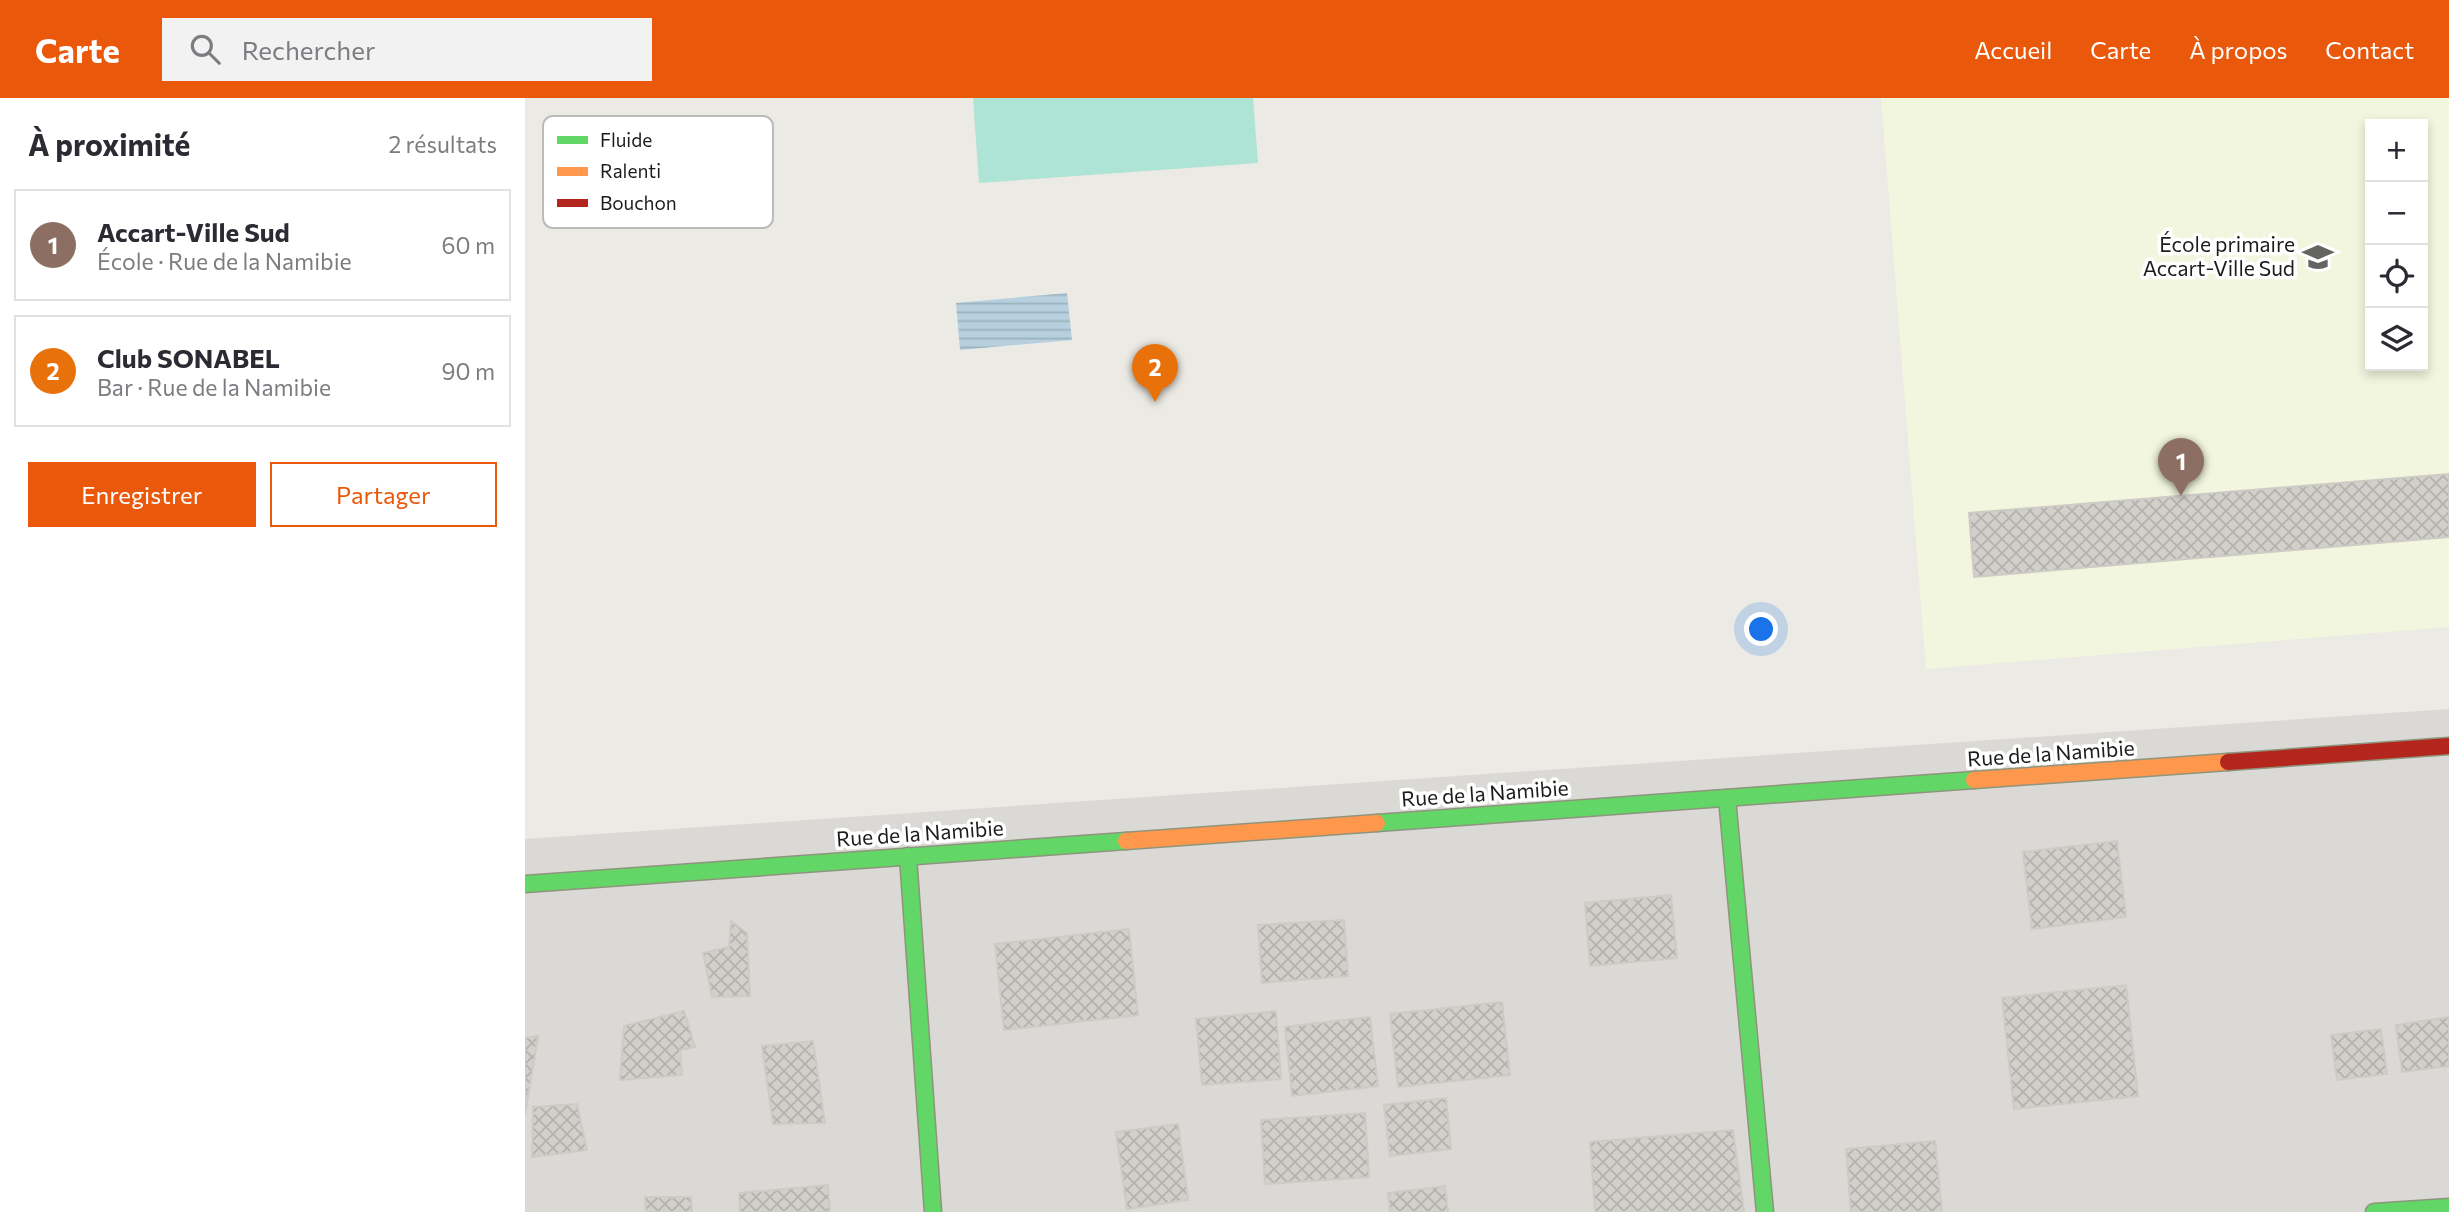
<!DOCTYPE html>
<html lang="fr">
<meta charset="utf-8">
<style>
:root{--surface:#fff;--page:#f2f2f3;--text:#2b2b33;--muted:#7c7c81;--line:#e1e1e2;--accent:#ea580c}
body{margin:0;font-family:Commissioner,sans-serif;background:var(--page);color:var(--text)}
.controls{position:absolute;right:21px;top:21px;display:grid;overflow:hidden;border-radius:0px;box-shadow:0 4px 10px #0003}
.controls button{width:63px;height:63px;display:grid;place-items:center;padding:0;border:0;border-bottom:2px solid var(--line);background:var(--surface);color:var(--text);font:35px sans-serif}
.you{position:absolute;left:1237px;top:532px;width:24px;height:24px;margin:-18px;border:5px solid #fff;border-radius:50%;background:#1a73e8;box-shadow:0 0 0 10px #1a73e833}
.badge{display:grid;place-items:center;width:46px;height:46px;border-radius:50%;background:var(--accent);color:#fff;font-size:23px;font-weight:700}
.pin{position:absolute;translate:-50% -58px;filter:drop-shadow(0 2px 4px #0008)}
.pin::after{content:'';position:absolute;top:37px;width:24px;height:21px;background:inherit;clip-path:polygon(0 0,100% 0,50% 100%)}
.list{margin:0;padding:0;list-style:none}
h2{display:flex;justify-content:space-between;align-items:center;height:91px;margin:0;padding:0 28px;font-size:30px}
h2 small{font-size:23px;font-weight:400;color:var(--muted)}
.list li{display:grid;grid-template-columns:46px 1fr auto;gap:21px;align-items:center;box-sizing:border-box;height:112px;margin:0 14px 14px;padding:0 14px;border:2px solid var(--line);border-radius:0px}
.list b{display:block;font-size:26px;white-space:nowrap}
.list p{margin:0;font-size:23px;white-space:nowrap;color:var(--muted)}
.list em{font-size:23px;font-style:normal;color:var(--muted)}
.actions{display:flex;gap:14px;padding:21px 28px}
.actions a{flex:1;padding:16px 0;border:2px solid var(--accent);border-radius:0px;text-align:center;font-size:24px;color:var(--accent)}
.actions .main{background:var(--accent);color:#fff}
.icon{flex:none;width:38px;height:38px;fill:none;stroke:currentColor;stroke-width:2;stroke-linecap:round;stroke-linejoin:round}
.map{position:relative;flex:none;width:1924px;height:1114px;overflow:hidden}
header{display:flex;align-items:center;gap:42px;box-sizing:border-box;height:98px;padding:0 35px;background:var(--accent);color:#fff}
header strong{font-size:33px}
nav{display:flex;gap:38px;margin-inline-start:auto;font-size:24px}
.search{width:490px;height:63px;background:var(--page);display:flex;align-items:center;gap:18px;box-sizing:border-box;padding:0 24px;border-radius:0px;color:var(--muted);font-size:26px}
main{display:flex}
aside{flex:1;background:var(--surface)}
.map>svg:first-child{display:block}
.residential{fill:#dad9d6}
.education{fill:#f3f6de;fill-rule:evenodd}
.pitch{fill:#aee4d5}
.water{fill:url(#water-rules)}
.building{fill:url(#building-cross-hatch);stroke:#cecbc5;stroke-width:2}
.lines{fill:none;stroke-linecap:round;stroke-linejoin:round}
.fast-casing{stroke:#8f957c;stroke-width:19}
.slow-casing{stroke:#8f957c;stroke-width:19}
.jam-casing{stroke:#8f957c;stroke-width:19}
.fast{stroke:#63d668;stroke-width:16}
.slow{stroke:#ff974d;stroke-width:16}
.jam{stroke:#b3261e;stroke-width:16}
.labels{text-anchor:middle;stroke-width:7;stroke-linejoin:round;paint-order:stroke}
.poi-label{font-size:21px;fill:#1c1c1c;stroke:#fff;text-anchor:end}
.street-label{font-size:21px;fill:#1c1c1c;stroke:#fff}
.key{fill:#fff;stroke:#bbb;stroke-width:2}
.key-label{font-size:19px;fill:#1c1c1c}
</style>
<header>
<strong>Carte</strong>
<div class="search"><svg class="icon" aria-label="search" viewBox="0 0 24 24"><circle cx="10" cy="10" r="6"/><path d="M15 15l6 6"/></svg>Rechercher</div>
<nav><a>Accueil</a><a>Carte</a><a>À propos</a><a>Contact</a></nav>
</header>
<main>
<aside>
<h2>À proximité<small>2 résultats</small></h2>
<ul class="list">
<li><span class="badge" style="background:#8d6e63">1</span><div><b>Accart-Ville Sud</b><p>École · Rue de la Namibie</p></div><em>60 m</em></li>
<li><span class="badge" style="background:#e8710a">2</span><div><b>Club SONABEL</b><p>Bar · Rue de la Namibie</p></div><em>90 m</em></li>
</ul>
<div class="actions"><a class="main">Enregistrer</a><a>Partager</a></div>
</aside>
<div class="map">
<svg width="1924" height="1114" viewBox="0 0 1924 1114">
<defs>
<pattern id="water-rules" width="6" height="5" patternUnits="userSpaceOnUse" patternTransform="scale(1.75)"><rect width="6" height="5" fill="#b6d0df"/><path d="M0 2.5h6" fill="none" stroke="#9cb2bf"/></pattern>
<pattern id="building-cross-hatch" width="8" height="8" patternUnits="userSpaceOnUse" patternTransform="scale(1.75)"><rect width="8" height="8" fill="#d1d0cb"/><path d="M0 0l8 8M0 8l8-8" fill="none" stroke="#b3b2ae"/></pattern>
</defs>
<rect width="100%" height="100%" fill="#ebeae4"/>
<path class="residential" d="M1924,611V1114H0V741Z"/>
<path class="education" d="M1356,0H1924V529L1401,571ZM1845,26H1898V268H1845Z"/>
<path class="pitch" d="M448,0H728L733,65L454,85Z"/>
<path class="water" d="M542,195L547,242L435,252L431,205Z"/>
<g class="building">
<path d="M1924,376V439L1449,479L1444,415Z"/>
<path d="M1592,743L1601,819L1507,831L1498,754Z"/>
<path d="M1146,797L1152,860L1065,868L1060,805Z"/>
<path d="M819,822L823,878L737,885L733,827Z"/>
<path d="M206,823L222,835L225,898L187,899L178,855L204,849Z"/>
<path d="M604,831L613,917L479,932L470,846Z"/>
<path d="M1601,887L1613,998L1489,1011L1477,900Z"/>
<path d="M977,904L985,977L873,989L865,916Z"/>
<path d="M159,913L170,949L155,952L157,977L95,982L99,928Z"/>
<path d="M751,913L756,981L677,987L671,921Z"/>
<path d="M845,919L853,988L767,998L760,929Z"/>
<path d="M1924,919V968L1877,974L1871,927Z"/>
<path d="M1856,931L1862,976L1812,982L1806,937Z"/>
<path d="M13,938L0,1017V940Z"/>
<path d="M288,943L300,1025L248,1026L237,948Z"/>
<path d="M921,1000L926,1051L865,1058L859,1007Z"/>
<path d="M52,1006L62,1052L7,1059L8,1009Z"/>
<path d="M840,1015L844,1079L740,1086L736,1022Z"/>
<path d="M653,1026L663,1102L602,1111L591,1034Z"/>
<path d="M1208,1032L1219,1114H1070L1065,1044Z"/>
<path d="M1410,1043L1417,1114H1326L1321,1051Z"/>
<path d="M303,1087L305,1114H215L214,1095Z"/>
<path d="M920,1088L923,1114H865L863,1095Z"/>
<path d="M120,1099H166L167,1114H121Z"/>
</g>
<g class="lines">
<g class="fast-casing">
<g id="fast">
<path d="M1202,700L1240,1114"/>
<path d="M852,725L1449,682"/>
<path d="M383,758L408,1114"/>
<path d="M0,786L601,743"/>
<path d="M1849,1114L1924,1109"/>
</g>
</g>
<g class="slow-casing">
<g id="slow">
<path d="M1449,682L1703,664"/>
<path d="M601,743L852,725"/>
</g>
</g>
<g class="jam-casing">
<path id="jam" d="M1703,664L1924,648"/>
</g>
<use href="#fast" class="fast"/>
<use href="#slow" class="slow"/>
<use href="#jam" class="jam"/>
</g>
<defs>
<g id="school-bare" transform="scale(2.415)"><path d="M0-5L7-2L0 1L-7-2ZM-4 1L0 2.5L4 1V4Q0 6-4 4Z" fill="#646462" stroke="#fff" stroke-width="2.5" paint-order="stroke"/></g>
</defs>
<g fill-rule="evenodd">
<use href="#school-bare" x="1793" y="159"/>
</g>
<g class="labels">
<g class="poi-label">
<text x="1770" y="154">École primaire<tspan x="1770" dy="24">Accart-Ville Sud</tspan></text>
</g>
<g class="street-label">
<text transform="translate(1526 656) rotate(-4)" y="7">Rue de la Namibie</text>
<text transform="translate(960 696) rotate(-4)" y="7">Rue de la Namibie</text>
<text transform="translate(395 736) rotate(-4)" y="7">Rue de la Namibie</text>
</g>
</g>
<rect x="18" y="18" width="230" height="112" rx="10" class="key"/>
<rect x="32" y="38" width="31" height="8" fill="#63d668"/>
<rect x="32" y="69" width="31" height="9" fill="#ff974d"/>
<rect x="32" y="101" width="31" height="8" fill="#b3261e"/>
<g class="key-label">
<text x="75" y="49">Fluide</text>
<text x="75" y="80">Ralenti</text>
<text x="75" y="112">Bouchon</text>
</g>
</svg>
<div class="controls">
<button>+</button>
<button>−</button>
<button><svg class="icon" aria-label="locate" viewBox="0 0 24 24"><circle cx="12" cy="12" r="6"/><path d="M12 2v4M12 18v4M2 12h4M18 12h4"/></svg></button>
<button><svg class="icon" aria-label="layers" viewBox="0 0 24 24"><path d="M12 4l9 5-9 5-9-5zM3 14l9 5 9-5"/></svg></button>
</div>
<div class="you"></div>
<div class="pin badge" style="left:1656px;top:398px;background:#8d6e63">1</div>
<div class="pin badge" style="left:630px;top:304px;background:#e8710a">2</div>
</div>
</main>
